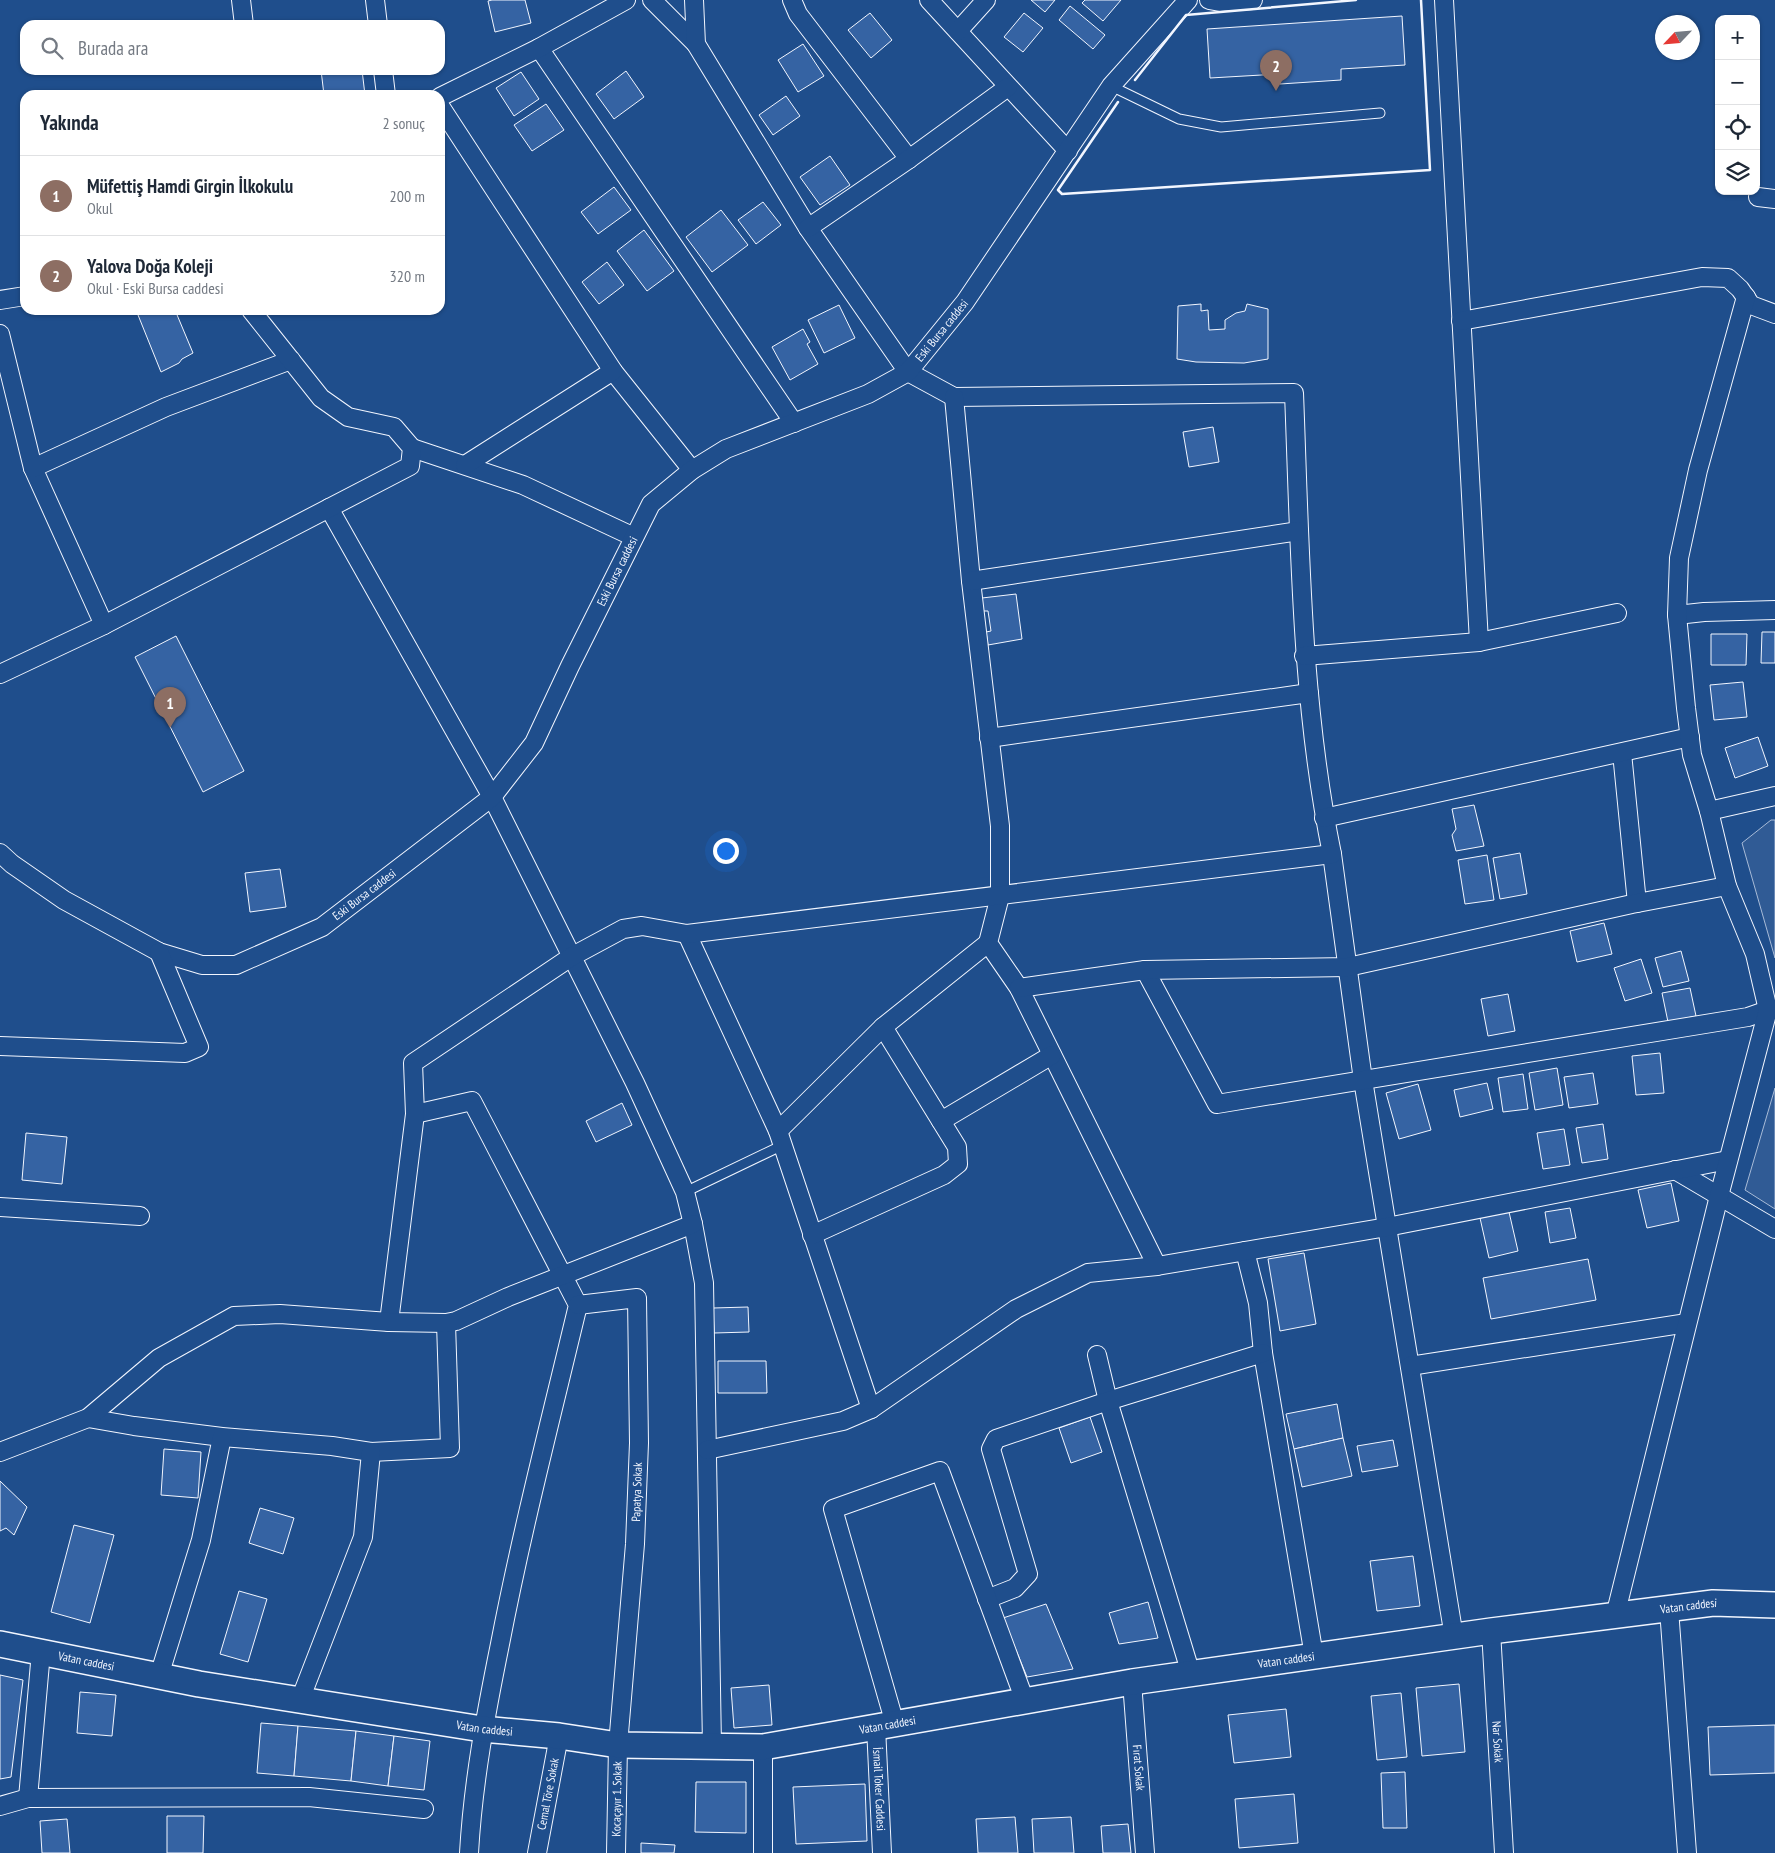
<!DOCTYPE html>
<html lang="tr">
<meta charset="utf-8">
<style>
:root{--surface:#fff;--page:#f6f6f7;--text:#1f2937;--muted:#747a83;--line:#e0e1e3;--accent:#846941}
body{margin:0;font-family:"PT Sans Narrow",sans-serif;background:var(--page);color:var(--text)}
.controls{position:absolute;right:15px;top:15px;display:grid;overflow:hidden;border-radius:10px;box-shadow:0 1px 4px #0004}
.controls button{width:45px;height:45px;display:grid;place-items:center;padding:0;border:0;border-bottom:1px solid var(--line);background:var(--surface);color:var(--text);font:25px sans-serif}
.compass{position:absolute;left:1655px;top:15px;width:45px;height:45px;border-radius:50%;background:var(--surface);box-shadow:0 1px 4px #0004;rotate:244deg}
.you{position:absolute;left:725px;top:850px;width:18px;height:18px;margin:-12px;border:4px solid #fff;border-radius:50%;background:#1a73e8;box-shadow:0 0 0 8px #1a73e833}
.badge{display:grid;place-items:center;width:32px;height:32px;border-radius:50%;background:var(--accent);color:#fff;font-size:16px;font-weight:700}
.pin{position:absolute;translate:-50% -41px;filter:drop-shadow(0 1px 2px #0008)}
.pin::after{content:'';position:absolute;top:26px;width:18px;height:15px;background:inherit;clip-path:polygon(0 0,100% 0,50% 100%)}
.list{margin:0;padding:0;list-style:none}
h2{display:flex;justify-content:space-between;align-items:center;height:65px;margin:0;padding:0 20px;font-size:21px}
h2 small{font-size:16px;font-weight:400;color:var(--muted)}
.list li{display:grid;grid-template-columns:32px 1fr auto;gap:15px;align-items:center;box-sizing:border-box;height:80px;padding:0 20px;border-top:1px solid var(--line)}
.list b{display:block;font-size:19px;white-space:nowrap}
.list p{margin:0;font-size:16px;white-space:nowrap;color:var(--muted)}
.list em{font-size:16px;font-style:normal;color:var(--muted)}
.icon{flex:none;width:28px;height:28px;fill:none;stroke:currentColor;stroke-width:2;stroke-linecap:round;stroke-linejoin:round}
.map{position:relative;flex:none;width:1775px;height:1853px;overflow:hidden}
.search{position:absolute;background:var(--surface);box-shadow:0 1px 4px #0004;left:20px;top:20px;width:425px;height:55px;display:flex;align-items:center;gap:12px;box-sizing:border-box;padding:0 18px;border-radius:15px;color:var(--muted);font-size:19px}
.panel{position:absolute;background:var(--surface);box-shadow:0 1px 4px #0004;left:20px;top:90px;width:425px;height:225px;border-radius:15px}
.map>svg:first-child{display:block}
.green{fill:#305b95;stroke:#a8bbd7}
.building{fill:#3563a3;stroke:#f2f6ff}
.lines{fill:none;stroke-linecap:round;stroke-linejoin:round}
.lane-casing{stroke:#f2f6ff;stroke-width:11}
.street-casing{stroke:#f2f6ff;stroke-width:20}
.secondary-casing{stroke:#f2f6ff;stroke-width:28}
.lane{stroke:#1f4e8c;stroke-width:9}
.street{stroke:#1f4e8c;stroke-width:18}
.secondary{stroke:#1f4e8c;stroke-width:25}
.wall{stroke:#f2f6ff;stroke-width:2.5}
.labels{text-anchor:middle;stroke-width:4;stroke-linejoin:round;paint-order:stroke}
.street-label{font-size:12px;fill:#f2f6ff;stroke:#1f4e8c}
</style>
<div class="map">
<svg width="1775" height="1853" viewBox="0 0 1775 1853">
<rect width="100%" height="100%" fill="#1f4e8c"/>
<g class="green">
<path d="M1771,820H1775V958L1742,843Z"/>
<path d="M1775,1088V1209L1745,1190Z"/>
</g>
<g class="building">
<path d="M492,0H525L531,23L495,32L488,1Z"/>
<path d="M1031,0H1055L1045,12Z"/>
<path d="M1085,0H1121L1103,21L1082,3Z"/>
<path d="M1070,6L1105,35L1093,49L1059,20Z"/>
<path d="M870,13L892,40L871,58L848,30Z"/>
<path d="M1024,13L1043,28L1023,52L1004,37Z"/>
<path d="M1402,16L1405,65L1341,69V80L1280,84L1279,74L1210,78L1207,29Z"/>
<path d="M803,44L824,76L798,92L778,60Z"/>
<path d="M321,70H362L365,95H324Z"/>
<path d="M626,71L644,97L614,119L596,94Z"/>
<path d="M521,72L539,99L514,116L496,88Z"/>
<path d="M786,96L800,116L773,135L759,115Z"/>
<path d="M546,104L564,130L532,151L514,125Z"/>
<path d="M830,156L850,185L820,205L800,177Z"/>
<path d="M614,187L631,210L598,234L581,212Z"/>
<path d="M763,202L781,225L756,244L738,220Z"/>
<path d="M721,210L748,245L712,272L686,237Z"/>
<path d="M644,230L674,271L647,291L617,251Z"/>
<path d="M607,262L624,285L599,304L582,282Z"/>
<path d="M1201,304V311L1208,310L1209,330L1225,329V320L1236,313L1245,311L1247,304L1268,309V359L1244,363L1196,362L1177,359L1178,306Z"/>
<path d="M839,305L855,338L824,353L808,320Z"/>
<path d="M136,310H175L193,353L182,359L179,363L161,372Z"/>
<path d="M803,329L810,342L807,344L818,364L790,380L772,347Z"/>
<path d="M1213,427L1219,462L1189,467L1183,432Z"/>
<path d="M1016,594L1022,639L988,645L986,632L991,631L988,611H983L982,598Z"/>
<path d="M1762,632H1775V663H1761Z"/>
<path d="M1711,634H1747L1746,665H1711Z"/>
<path d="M176,636L244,771L203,792L135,657Z"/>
<path d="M1743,682L1747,717L1714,720L1710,685Z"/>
<path d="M1758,737L1768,766L1735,778L1725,748Z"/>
<path d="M1474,805L1484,846L1456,851L1452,835L1456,829L1452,809Z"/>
<path d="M1520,853L1527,894L1500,899L1493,858Z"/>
<path d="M1487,855L1494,900L1465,904L1458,860Z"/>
<path d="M280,869L286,907L250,912L245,873Z"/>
<path d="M1604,923L1612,954L1577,962L1570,931Z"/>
<path d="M1681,951L1689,981L1663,987L1655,958Z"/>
<path d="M1641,959L1652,993L1625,1001L1614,968Z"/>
<path d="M1690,988L1696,1016L1668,1022L1662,993Z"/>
<path d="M1508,994L1515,1031L1488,1036L1481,999Z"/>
<path d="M1660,1053L1664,1093L1636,1095L1632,1056Z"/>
<path d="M1557,1068L1563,1105L1535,1110L1529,1073Z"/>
<path d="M1593,1073L1598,1104L1569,1108L1564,1077Z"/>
<path d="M1523,1074L1528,1109L1503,1112L1498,1078Z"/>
<path d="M1487,1083L1493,1109L1460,1117L1454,1090Z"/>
<path d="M1418,1084L1431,1130L1399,1139L1386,1093Z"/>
<path d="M622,1103L632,1125L596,1142L586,1121Z"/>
<path d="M1603,1124L1608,1159L1582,1163L1576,1128Z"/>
<path d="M1564,1129L1570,1165L1543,1169L1537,1133Z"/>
<path d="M26,1133L67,1137L62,1184L22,1180Z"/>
<path d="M1671,1183L1679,1221L1647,1228L1638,1190Z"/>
<path d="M1570,1208L1576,1238L1550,1243L1545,1212Z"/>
<path d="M1509,1212L1518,1251L1489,1258L1480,1218Z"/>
<path d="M1304,1253L1316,1324L1280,1331L1268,1259Z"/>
<path d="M1588,1259L1596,1300L1491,1319L1483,1278Z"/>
<path d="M748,1307L749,1332L714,1333L713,1308Z"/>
<path d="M718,1361H766L767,1393H718Z"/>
<path d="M1337,1404L1343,1438L1294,1449L1286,1414Z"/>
<path d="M1090,1417L1102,1452L1071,1463L1059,1428Z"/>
<path d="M1343,1438L1352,1476L1302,1487L1294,1449Z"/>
<path d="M1393,1440L1398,1466L1362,1472L1357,1446Z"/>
<path d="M164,1449L201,1452L198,1498L161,1495Z"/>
<path d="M0,1481L27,1507L14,1535L6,1528L0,1531Z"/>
<path d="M260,1508L294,1518L283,1554L249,1543Z"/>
<path d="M74,1525L114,1535L90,1623L51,1612Z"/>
<path d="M1413,1556L1420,1606L1377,1611L1370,1561Z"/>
<path d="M239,1591L267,1599L248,1662L220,1654Z"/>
<path d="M1148,1602L1158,1638L1119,1644L1109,1613Z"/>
<path d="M1046,1604L1073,1669L1027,1677L1003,1618Z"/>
<path d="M0,1675L23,1680L11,1777L0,1779Z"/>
<path d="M1459,1684L1465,1752L1422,1756L1416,1688Z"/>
<path d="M769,1685L772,1725L734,1728L731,1688Z"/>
<path d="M80,1692L116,1695L112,1736L77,1733Z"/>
<path d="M1401,1693L1407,1757L1377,1760L1371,1696Z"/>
<path d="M1286,1709L1291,1757L1234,1763L1228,1715Z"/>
<path d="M261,1723L298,1726L294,1776L257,1773Z"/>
<path d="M1775,1725V1773L1710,1775L1708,1727Z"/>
<path d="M298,1726L356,1731L351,1781L294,1776Z"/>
<path d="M356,1731L394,1736L388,1786L351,1781Z"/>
<path d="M394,1736L430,1741L424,1790L388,1786Z"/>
<path d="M1405,1772L1407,1828H1383L1381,1773Z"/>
<path d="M696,1782H746V1833L695,1832Z"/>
<path d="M865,1784L867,1841L796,1844L793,1787Z"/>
<path d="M1294,1794L1298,1843L1239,1848L1235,1799Z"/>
<path d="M167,1816H204L203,1853H167Z"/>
<path d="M1015,1817L1018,1853H978L976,1819Z"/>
<path d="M1071,1817L1074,1853H1034L1032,1819Z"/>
<path d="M67,1819L70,1853H42L40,1821Z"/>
<path d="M1128,1824L1131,1853H1103L1101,1826Z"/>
<path d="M641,1843L675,1845L674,1853H641Z"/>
</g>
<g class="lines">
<g class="lane-casing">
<g id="lane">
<path d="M1111,86L1179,119L1221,127L1380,113"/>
<path d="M685,1192L783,1145"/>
</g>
</g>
<g class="street-casing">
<g id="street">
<path d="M241,0L244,25"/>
<path d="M375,0L378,25"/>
<path d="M652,0L696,44"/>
<path d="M694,0L696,44L808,228L908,372L954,397L1294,393C1300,547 1301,703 1332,854L1363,1080L1454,1637"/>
<path d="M792,0L798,14L909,159"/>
<path d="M929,0L1068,151"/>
<path d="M1209,0L1220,2L1253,0"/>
<path d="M1444,0L1479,642"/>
<path d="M958,31L986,0"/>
<path d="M539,48L794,423"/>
<path d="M383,70L386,95"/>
<path d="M440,97L539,48L626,0"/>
<path d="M440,106L613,371L692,470"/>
<path d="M1758,197L1775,199"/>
<path d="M808,228L909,159L1008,87"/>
<path d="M0,300L25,296"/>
<path d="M1461,321L1702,277L1728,278L1740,289L1751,305L1775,314"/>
<path d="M0,334L33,468L104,625"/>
<path d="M954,397L971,581L1000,826V896L988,943L1019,988L1157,1266"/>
<path d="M412,448L523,485L634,537"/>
<path d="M465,465L613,371"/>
<path d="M33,468L166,407L291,360"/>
<path d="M329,508L492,797L635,1083L685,1192L693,1224L704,1283L712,1746"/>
<path d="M971,581L1299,531"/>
<path d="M1677,615L1704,612L1775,610"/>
<path d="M1304,656L1479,642L1617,613"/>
<path d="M0,674L104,625L410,466L412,448L394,427L348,417L321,398L251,310"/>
<path d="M989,738L1309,693"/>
<path d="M1622,753L1637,903"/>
<path d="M1709,811L1775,796"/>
<path d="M1324,818L1690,737"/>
<path id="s1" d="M0,853L12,864L64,900L159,952L202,965H236L322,927L492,797L534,743L570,666L651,504L692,470L726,449L868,394L908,372L965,302L1111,86L1188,0"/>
<path d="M687,934L778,1131L871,1409"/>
<path d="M1145,970L1217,1104L1748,1017L1768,1010"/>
<path d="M1019,988L1145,970L1348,967L1632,904L1727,886"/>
<path d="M0,1046L185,1053L199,1047L159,952"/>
<path d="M415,1114L472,1101L578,1305C551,1418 522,1530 500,1644C486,1713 473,1782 469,1853"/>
<path d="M941,1121L1052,1055"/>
<path d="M778,1131L883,1027L988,943"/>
<path d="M1675,1170L1775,1229"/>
<path d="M0,1207L140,1216"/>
<path d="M812,1235L944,1175L958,1164L957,1147L883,1027"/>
<path d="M1245,1251L1258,1303L1263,1353L1314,1656"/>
<path d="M578,1305L637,1298L639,1443L635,1544L618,1745L616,1853"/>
<path d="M389,1322L415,1114L413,1063L571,957L623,929L642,926L687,934L1332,854"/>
<path d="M1097,1355L1108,1401L1191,1674"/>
<path d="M1410,1366L1687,1323"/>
<path d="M88,1418L134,1426L222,1437L332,1446L371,1452L450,1448L446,1323"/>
<path d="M707,1450L843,1421L871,1409L1016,1309L1088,1273L1157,1266L1387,1227L1728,1160"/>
<path d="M0,1452L88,1418L159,1358L234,1316L280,1314L389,1322L446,1323L456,1321L508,1297L693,1224"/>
<path d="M987,1599L1015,1588L1028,1574L991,1449L996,1439L1108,1401L1263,1353"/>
<path d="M1669,1609L1687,1853"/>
<path d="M1615,1616L1719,1196L1768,1010L1755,954L1727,886L1709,811L1692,755L1686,708L1677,615L1679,558L1698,470L1746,297"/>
<path id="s2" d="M1491,1631L1504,1853"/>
<path d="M159,1676L201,1540L222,1437"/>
<path id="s3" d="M1132,1682L1145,1853"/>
<path d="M300,1700L363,1537L371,1452"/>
<path d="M895,1724L833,1509L940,1471L1025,1701"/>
<path id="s4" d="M876,1727L882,1853"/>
<path d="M763,1747V1853"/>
<path d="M28,1798L41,1652"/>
<path d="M0,1806L28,1798L309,1797L424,1809"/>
<path id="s5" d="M537,1853L559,1736"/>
</g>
</g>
<g class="secondary-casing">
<g id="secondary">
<path id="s6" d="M0,1644L199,1684L482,1729L559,1736L618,1745L763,1747L1132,1682L1491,1631L1713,1603L1775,1605"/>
</g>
</g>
<use href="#lane" class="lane"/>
<use href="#street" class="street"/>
<use href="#secondary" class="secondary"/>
<g class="wall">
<path d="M1135,80L1186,15L1356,0"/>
<path d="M1118,102L1058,190L1062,194L1430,170L1421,0"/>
</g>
</g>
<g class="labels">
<g class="street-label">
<text dy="4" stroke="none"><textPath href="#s1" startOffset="1254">Eski Bursa caddesi</textPath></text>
<text dy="4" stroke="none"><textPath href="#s1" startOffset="834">Eski Bursa caddesi</textPath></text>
<text dy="4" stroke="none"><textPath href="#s1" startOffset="414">Eski Bursa caddesi</textPath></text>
<text transform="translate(637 1492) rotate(-88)" y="4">Papatya Sokak</text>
<text dy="4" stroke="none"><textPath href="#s6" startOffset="1708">Vatan caddesi</textPath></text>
<text dy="4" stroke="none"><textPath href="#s6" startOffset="1302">Vatan caddesi</textPath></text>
<text dy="4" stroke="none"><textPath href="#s6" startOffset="88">Vatan caddesi</textPath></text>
<text dy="4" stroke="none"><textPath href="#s6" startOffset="898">Vatan caddesi</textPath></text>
<text dy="4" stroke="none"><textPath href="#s6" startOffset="492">Vatan caddesi</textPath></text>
<text dy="4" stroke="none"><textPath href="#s2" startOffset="111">Nar Sokak</textPath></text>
<text dy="4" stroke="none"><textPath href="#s3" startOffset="86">Fırat Sokak</textPath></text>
<text dy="4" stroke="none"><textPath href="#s4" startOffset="62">İsmail Toker Caddesi</textPath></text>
<text dy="4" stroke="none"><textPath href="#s5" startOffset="60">Cemal Töre Sokak</textPath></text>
<text transform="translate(617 1799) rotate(-89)" y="4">Kocaçayır 1. Sokak</text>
</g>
</g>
</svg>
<div class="controls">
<button>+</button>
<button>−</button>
<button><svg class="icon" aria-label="locate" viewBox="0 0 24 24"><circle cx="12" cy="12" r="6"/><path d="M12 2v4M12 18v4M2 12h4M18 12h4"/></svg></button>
<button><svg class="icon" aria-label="layers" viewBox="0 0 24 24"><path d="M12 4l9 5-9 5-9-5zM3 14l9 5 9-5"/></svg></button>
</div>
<svg class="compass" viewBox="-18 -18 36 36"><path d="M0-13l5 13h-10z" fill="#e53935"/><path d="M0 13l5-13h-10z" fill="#747a83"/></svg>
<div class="you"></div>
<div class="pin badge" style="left:170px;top:728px;background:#8d6e63">1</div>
<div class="pin badge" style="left:1276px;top:91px;background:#8d6e63">2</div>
<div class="search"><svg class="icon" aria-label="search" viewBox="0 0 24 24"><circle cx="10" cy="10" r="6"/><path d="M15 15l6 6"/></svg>Burada ara</div>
<section class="panel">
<h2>Yakında<small>2 sonuç</small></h2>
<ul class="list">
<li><span class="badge" style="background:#8d6e63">1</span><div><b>Müfettiş Hamdi Girgin İlkokulu</b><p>Okul</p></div><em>200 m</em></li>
<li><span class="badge" style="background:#8d6e63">2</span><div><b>Yalova Doğa Koleji</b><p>Okul · Eski Bursa caddesi</p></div><em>320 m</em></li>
</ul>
</section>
</div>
